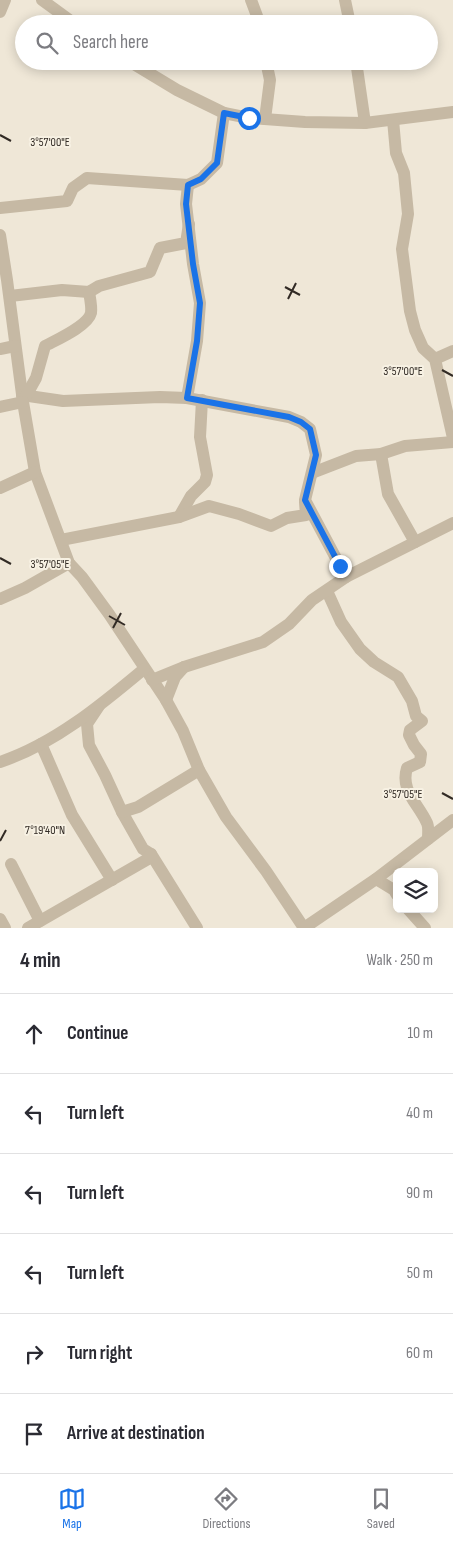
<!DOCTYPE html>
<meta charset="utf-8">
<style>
:root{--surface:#fff;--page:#f7f7f7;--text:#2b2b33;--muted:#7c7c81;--line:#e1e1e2;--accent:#1a73e8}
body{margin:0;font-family:"Sofia Sans Condensed",sans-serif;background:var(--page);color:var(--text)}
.controls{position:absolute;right:15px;bottom:15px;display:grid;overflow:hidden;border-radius:8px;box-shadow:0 2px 12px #0003}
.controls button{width:45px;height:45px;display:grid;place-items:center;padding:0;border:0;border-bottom:1px solid var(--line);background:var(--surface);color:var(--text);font:25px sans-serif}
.stop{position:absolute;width:15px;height:15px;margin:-11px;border:4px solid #1a73e8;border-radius:50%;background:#fff}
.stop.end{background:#1a73e8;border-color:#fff;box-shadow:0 1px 5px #0008}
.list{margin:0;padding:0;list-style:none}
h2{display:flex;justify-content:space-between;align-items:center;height:65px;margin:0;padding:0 20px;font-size:21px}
h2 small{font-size:16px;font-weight:400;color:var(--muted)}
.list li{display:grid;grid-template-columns:32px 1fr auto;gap:15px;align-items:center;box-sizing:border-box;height:80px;padding:0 20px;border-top:1px solid var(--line)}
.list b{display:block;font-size:19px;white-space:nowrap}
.list em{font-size:16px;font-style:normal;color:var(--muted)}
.icon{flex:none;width:28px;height:28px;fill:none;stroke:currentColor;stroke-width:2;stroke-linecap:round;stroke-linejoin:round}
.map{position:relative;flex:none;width:453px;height:928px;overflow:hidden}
.search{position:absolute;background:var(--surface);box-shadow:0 2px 12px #0003;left:15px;right:15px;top:15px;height:55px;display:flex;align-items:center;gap:12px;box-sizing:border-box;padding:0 18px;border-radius:28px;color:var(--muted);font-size:19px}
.sheet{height:545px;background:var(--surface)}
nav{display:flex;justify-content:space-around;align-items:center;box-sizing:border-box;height:70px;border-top:1px solid var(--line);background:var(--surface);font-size:14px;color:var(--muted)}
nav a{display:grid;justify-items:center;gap:2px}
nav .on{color:var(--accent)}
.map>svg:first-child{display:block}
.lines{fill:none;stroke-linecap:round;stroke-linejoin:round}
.street{stroke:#c6b9a4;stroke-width:12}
.route{stroke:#1a73e8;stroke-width:6}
.ticks{fill:none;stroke:#322b25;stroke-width:2}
.ticks-label{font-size:12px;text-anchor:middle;fill:#322b25;stroke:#f7f1e3;stroke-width:4;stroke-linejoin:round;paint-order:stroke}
</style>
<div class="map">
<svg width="453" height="928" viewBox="0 0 453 928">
<rect width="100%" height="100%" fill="#efe7d7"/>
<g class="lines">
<g class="street">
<path d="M42,0L75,24"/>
<path d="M251,0L260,24"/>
<path d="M345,0L350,24"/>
<path d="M0,12L5,0"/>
<path d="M129,61L177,90L224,113L249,118L305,122L365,123L453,112"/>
<path d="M356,61L365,123"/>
<path d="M265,119L270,80L266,61"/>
<path d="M393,120L396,153L404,173L408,214L402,249L410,311L415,330L423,348L435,359L453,438"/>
<path d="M0,208L67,201L73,188L87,178L188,185L201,179L217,163L224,113"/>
<path d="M0,235L7,280L23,402L35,472L69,563L82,577L109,614L166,700L183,731L199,770L226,817L266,871L304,928"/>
<path d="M10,296L62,290L89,292L99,286L150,272L160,248L186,243L189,224"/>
<path d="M0,349L15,346"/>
<path d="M435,359L453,351"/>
<path d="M22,395L63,401L160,397L187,398L289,417L301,422L310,429L316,455L305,500L346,577"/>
<path d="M26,396L36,378L45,346C56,340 88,326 91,313C92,307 90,298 89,292"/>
<path d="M187,398L197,341L200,303L193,264L186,204L188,185"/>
<path d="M0,407L23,402"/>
<path d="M381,454L388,494L415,542"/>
<path d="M312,473L356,456L381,454L405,446L453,442"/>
<path d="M0,488L35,472"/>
<path d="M179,517L191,496L205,482L207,475L200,437L202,400"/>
<path d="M61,540L179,517L209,506L239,514L271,526L287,518L306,515L305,502"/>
<path d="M327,591L341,622L360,649L374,662L398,677L412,701L416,716L422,721L410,730L409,735L414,745L421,754L420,762L407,768C400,791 418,803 427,823C429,827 428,833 428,839"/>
<path d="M0,599L25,588L69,563"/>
<path d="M152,680L184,667L263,642L289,624L312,600L346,577L453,523"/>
<path d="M166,700L175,677L184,667"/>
<path d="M99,706L87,724L89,745L105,775L122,812L143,849L151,854L197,928"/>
<path d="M41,744L72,815L112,880"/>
<path d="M0,762C54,744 101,705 144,669"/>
<path d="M122,812L138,807L199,770"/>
<path d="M11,864L40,921"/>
<path d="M376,879L394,890L397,895"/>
<path d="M408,909L425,928"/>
<path d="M0,919L5,928"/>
<path d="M28,928L148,859L151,854"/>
<path d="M304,928L376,879L453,820"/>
</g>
</g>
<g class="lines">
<path class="route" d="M249,118L224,113L217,163L201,179L188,185L186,204L193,264L200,303L197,341L187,398L289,417L301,422L310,429L316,455L305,500L340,566"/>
</g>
<path class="ticks" d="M0,135L11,141M285,287L300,295M288,299L296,283M442,370L453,376M0,558L11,564M109,616L125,625M113,628L121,613M442,793L453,799M0,841L6,830"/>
<g class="ticks-label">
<text x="50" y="146">3°57'00"E</text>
<text x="403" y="375">3°57'00"E</text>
<text x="50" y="568">3°57'05"E</text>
<text x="403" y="798">3°57'05"E</text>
<text x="45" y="834">7°19'40"N</text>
</g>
</svg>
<div class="controls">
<button><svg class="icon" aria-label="layers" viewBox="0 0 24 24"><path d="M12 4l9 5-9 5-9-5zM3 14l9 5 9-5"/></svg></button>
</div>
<div class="stop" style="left:249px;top:118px"></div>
<div class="stop end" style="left:340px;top:566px"></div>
<div class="search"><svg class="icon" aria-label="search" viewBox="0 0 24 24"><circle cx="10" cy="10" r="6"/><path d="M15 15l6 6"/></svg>Search here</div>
</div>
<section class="sheet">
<h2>4 min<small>Walk · 250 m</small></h2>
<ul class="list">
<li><svg class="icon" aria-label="ahead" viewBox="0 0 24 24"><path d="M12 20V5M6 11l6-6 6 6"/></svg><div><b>Continue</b></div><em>10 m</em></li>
<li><svg class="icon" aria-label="left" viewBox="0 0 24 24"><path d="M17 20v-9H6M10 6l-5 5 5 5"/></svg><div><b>Turn left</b></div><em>40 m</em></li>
<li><svg class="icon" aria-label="left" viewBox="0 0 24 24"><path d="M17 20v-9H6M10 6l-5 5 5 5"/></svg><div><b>Turn left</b></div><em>90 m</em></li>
<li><svg class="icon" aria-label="left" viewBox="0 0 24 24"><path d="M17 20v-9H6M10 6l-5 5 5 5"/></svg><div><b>Turn left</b></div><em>50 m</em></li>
<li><svg class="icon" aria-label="right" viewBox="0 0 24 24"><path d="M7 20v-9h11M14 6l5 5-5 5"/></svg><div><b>Turn right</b></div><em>60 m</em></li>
<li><svg class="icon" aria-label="arrive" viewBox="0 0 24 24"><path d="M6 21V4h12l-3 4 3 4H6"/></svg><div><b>Arrive at destination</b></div></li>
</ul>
</section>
<nav>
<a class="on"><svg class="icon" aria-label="map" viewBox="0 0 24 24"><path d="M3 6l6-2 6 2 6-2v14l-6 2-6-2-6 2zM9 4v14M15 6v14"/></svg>Map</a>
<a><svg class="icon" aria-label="directions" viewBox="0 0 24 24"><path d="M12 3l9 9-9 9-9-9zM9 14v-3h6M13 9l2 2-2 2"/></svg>Directions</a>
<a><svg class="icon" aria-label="saved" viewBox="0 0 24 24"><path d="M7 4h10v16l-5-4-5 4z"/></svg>Saved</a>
</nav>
